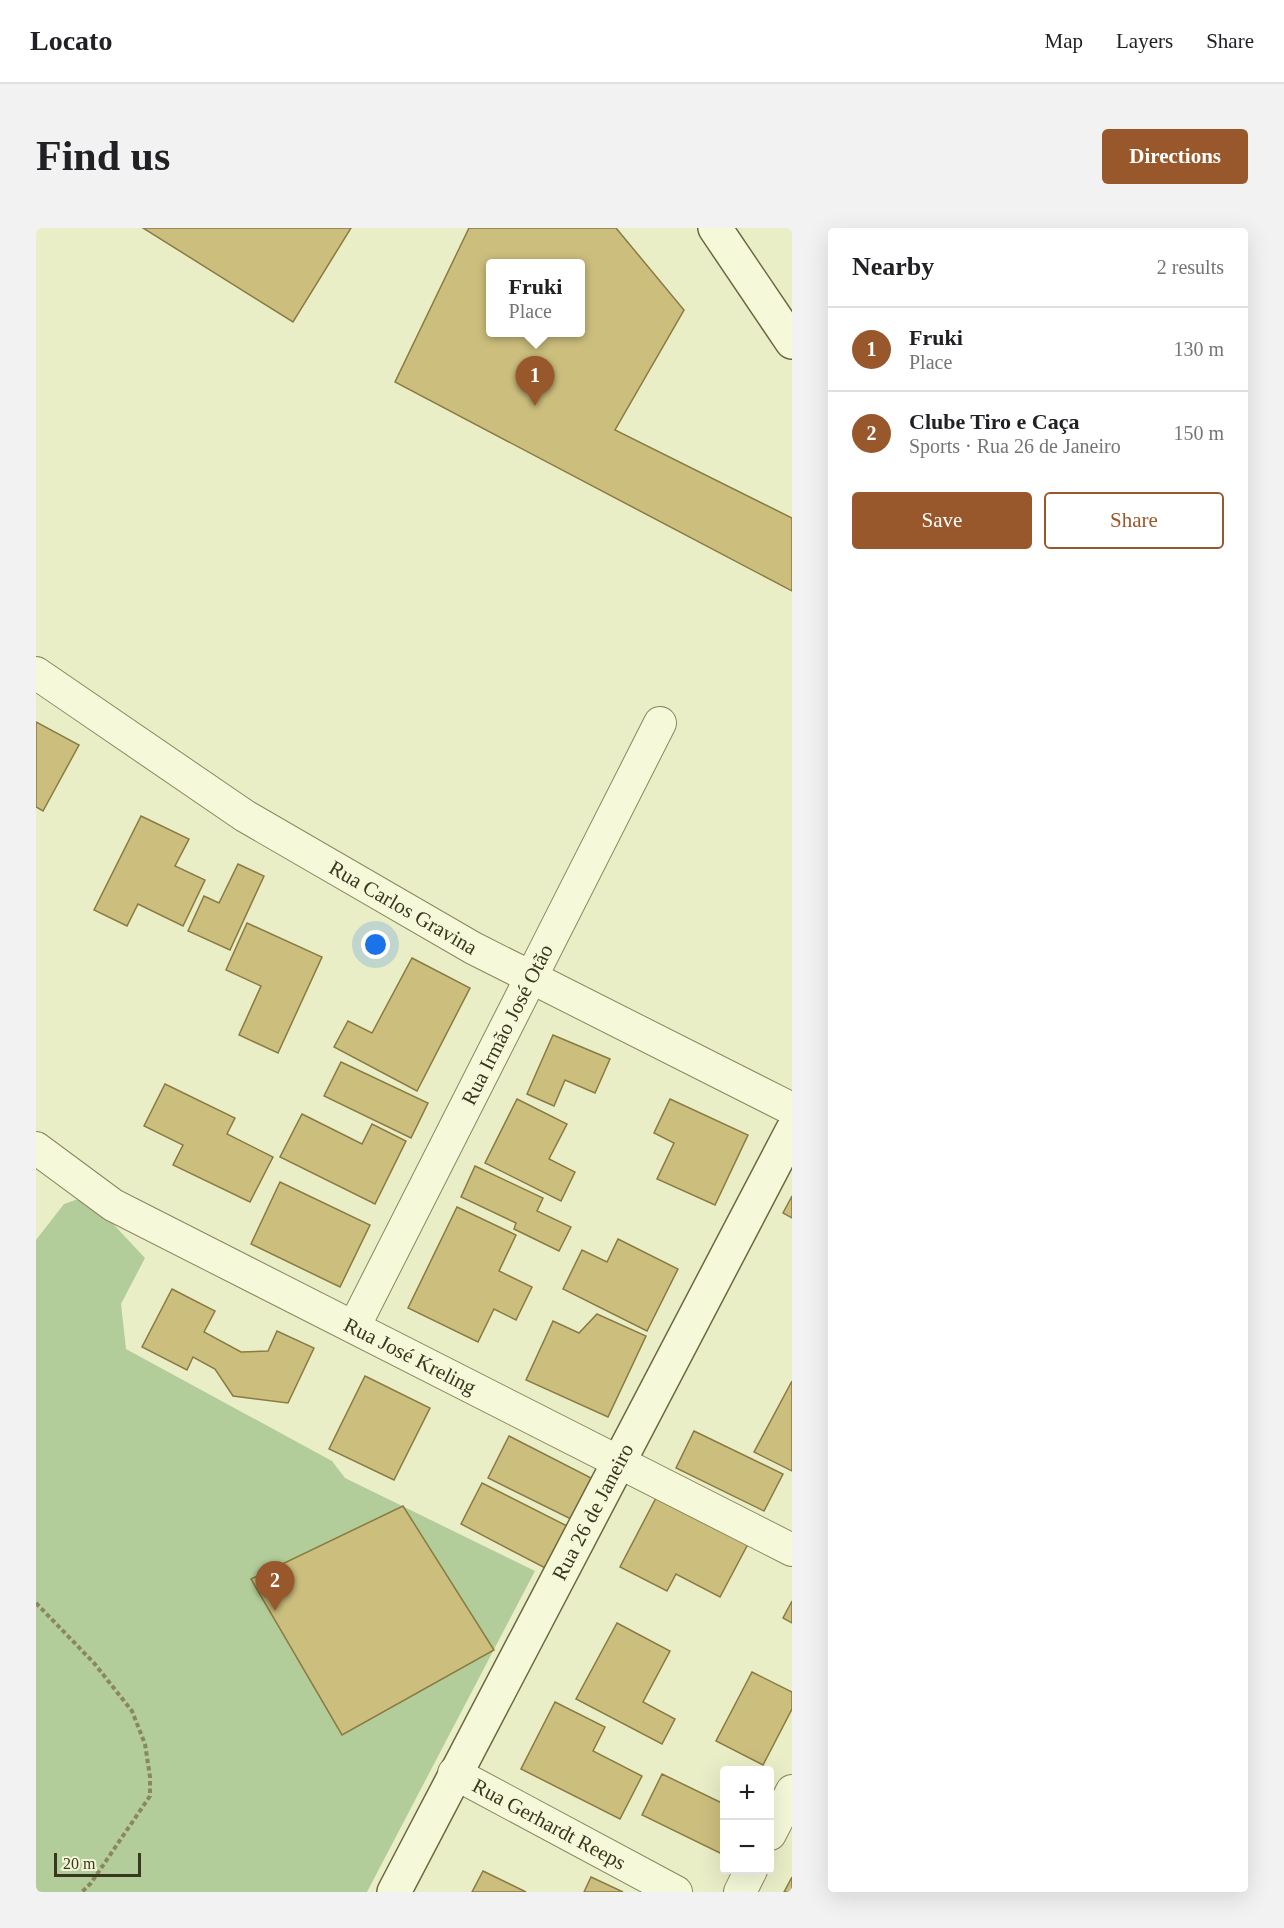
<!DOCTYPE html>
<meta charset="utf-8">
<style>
:root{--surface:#fff;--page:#f2f2f2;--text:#202124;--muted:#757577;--line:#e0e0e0;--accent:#99582c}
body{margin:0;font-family:"Times New Roman",serif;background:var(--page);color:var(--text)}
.controls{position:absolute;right:18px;bottom:18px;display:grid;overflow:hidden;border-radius:6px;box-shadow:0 6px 24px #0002}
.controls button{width:54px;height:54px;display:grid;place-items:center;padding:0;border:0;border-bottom:2px solid var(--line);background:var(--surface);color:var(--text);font:30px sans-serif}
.scale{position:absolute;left:18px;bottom:15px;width:87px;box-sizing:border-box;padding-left:6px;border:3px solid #3a3720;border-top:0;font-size:16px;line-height:21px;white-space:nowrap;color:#3a3720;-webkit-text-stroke:4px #f2f6d6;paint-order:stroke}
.you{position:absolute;left:340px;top:717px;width:21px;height:21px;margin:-15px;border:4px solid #fff;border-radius:50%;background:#1a73e8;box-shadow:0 0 0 9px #1a73e833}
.badge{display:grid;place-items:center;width:39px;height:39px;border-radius:50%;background:var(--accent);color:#fff;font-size:20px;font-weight:700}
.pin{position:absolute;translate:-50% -50px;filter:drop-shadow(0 2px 3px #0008)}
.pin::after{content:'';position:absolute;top:32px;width:21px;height:18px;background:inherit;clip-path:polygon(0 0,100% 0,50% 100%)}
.popup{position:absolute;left:450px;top:31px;width:99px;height:78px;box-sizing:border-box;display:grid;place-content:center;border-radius:6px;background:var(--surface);filter:drop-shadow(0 2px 4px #0005);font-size:20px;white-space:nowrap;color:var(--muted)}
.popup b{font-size:22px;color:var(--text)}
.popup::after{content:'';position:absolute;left:50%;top:100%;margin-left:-12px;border:12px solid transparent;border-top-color:var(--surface)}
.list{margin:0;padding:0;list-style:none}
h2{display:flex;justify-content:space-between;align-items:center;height:78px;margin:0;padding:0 24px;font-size:26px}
h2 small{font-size:20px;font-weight:400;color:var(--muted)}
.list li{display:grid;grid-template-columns:39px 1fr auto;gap:18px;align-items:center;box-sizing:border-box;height:84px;padding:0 24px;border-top:2px solid var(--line)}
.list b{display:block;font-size:22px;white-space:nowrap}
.list p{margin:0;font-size:20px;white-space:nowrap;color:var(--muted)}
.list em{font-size:20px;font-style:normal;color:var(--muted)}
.actions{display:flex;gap:12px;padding:18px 24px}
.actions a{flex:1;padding:14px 0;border:2px solid var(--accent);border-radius:6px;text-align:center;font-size:21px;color:var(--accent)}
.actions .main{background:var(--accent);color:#fff}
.map{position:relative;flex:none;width:756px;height:1664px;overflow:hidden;border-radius:6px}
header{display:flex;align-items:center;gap:36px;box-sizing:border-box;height:84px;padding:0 30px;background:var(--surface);border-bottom:2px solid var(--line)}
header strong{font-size:28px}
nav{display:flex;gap:33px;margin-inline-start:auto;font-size:21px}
.intro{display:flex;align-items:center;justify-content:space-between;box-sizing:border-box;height:144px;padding:0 36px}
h1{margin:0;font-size:42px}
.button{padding:15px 27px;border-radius:6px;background:var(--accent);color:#fff;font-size:21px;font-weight:700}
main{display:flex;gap:36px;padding:0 36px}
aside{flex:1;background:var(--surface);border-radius:6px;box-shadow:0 6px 24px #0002}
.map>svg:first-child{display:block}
.green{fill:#b2cd9a}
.building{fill:#ccbe7d;stroke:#897b42;stroke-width:1.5;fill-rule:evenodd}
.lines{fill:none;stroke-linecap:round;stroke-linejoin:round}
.street-casing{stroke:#8a875c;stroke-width:34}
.secondary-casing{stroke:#6c683f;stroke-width:36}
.path{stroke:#8a875c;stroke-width:4;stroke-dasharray:4.5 3;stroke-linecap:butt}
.street{stroke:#f5f9da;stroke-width:32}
.secondary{stroke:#f5f9da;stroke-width:33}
.labels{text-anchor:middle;stroke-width:6;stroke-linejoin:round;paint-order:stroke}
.street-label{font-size:21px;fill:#3a3720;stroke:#f2f6d6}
</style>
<header>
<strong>Locato</strong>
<nav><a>Map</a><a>Layers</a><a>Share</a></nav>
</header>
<div class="intro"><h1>Find us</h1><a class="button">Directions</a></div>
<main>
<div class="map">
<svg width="756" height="1664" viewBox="0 0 756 1664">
<rect width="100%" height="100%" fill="#eaeec7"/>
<path class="green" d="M51,968L109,1030L85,1076L90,1121L296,1233L309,1250L499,1343L331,1664H0V1012L28,976Z"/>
<g class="building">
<path d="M107,0H315L257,94Z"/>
<path d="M433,0H580L648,82L579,202L756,290V363L359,154ZM454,36H544V104H454Z"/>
<path d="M0,494L43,517L7,583L0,579Z"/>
<path d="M105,588L153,611L139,638L169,652L147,698L102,676L91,698L58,682Z"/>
<path d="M202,636L228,648L194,722L152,703L168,668L183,675Z"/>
<path d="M211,695L286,729L242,825L203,807L225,758L190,742Z"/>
<path d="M376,730L434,760L381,863L298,819L312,793L336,805Z"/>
<path d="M517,807L574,831L559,865L529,852L518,878L491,866Z"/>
<path d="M305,834L392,875L375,910L288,868Z"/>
<path d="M129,856L199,890L191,906L237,929L214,974L137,937L147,917L108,898Z"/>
<path d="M481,871L531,896L513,931L539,944L525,973L449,935Z"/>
<path d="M634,871L712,907L679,977L621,951L638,915L618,905Z"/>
<path d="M266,886L326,916L336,896L370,913L339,976L244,929Z"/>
<path d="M439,938L507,970L501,983L535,999L523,1023L478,1001L480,995L425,969Z"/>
<path d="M244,954L334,997L304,1059L215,1016Z"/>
<path d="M756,968V990L747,985Z"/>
<path d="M421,979L480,1007L463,1043L496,1059L480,1092L458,1081L442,1114L372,1080Z"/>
<path d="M582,1011L642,1041L611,1103L527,1061L546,1022L571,1034Z"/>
<path d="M136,1061L179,1083L168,1104L205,1124L232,1123L241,1103L278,1120L252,1175L197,1168L179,1141L157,1129L151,1142L106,1119Z"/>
<path d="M561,1086L610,1108L572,1189L490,1152L517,1093L543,1105Z"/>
<path d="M329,1148L394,1180L358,1252L293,1221Z"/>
<path d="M756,1153V1243L718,1224Z"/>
<path d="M658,1203L747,1246L728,1283L640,1240Z"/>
<path d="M473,1208L563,1254L543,1295L452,1250Z"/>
<path d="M446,1255L537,1301L515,1343L425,1296Z"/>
<path d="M621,1268L712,1316L684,1369L640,1346L631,1363L584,1339Z"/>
<path d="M367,1278L458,1422L306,1507L215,1351Z"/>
<path d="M756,1373V1395L747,1390Z"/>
<path d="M581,1395L634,1423L607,1474L639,1491L626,1516L540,1471Z"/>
<path d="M716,1444L756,1464V1481L727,1537L680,1513Z"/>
<path d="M519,1474L569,1499L557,1523L606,1548L584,1591L485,1541Z"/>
<path d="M626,1546L688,1576V1620L686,1626L606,1587Z"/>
<path d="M447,1643L490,1664H436Z"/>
<path d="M555,1649L587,1664H548Z"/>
<path d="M756,1649V1664H748Z"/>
</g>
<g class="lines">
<g class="street-casing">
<g id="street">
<path id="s1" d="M0,445L209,588L437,720L756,881"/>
<path id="s2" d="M0,920L77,977L756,1322"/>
<path id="s3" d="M318,1099L624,495"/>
<path id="s4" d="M418,1545L640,1664"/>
<path d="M734,1606L756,1563"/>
<path d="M704,1664L715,1642"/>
</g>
</g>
<g class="secondary-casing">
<g id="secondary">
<path d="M679,0L756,114"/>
<path id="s5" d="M358,1664L756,903"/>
</g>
</g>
<path class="path" d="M0,1375L58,1435L96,1483L109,1516L114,1549V1568L55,1655L46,1664"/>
<use href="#street" class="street"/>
<use href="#secondary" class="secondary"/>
</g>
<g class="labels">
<g class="street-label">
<text dy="7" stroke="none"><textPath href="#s1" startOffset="436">Rua Carlos Gravina</textPath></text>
<text dy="7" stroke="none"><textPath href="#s3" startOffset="339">Rua Irmão José Otão</textPath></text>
<text dy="7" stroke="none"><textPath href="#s2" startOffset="429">Rua José Kreling</textPath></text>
<text dy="7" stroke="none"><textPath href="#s5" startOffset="429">Rua 26 de Janeiro</textPath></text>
<text dy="7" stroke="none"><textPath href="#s4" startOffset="108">Rua Gerhardt Reeps</textPath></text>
</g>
</g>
</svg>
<div class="controls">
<button>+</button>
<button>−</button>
</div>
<div class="scale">20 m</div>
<div class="you"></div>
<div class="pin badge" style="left:499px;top:178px">1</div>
<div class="popup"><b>Fruki</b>Place</div>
<div class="pin badge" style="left:239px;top:1383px">2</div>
</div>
<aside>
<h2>Nearby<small>2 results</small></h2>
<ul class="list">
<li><span class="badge">1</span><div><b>Fruki</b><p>Place</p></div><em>130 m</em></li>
<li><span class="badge">2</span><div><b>Clube Tiro e Caça</b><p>Sports · Rua 26 de Janeiro</p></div><em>150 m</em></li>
</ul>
<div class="actions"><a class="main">Save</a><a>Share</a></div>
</aside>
</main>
